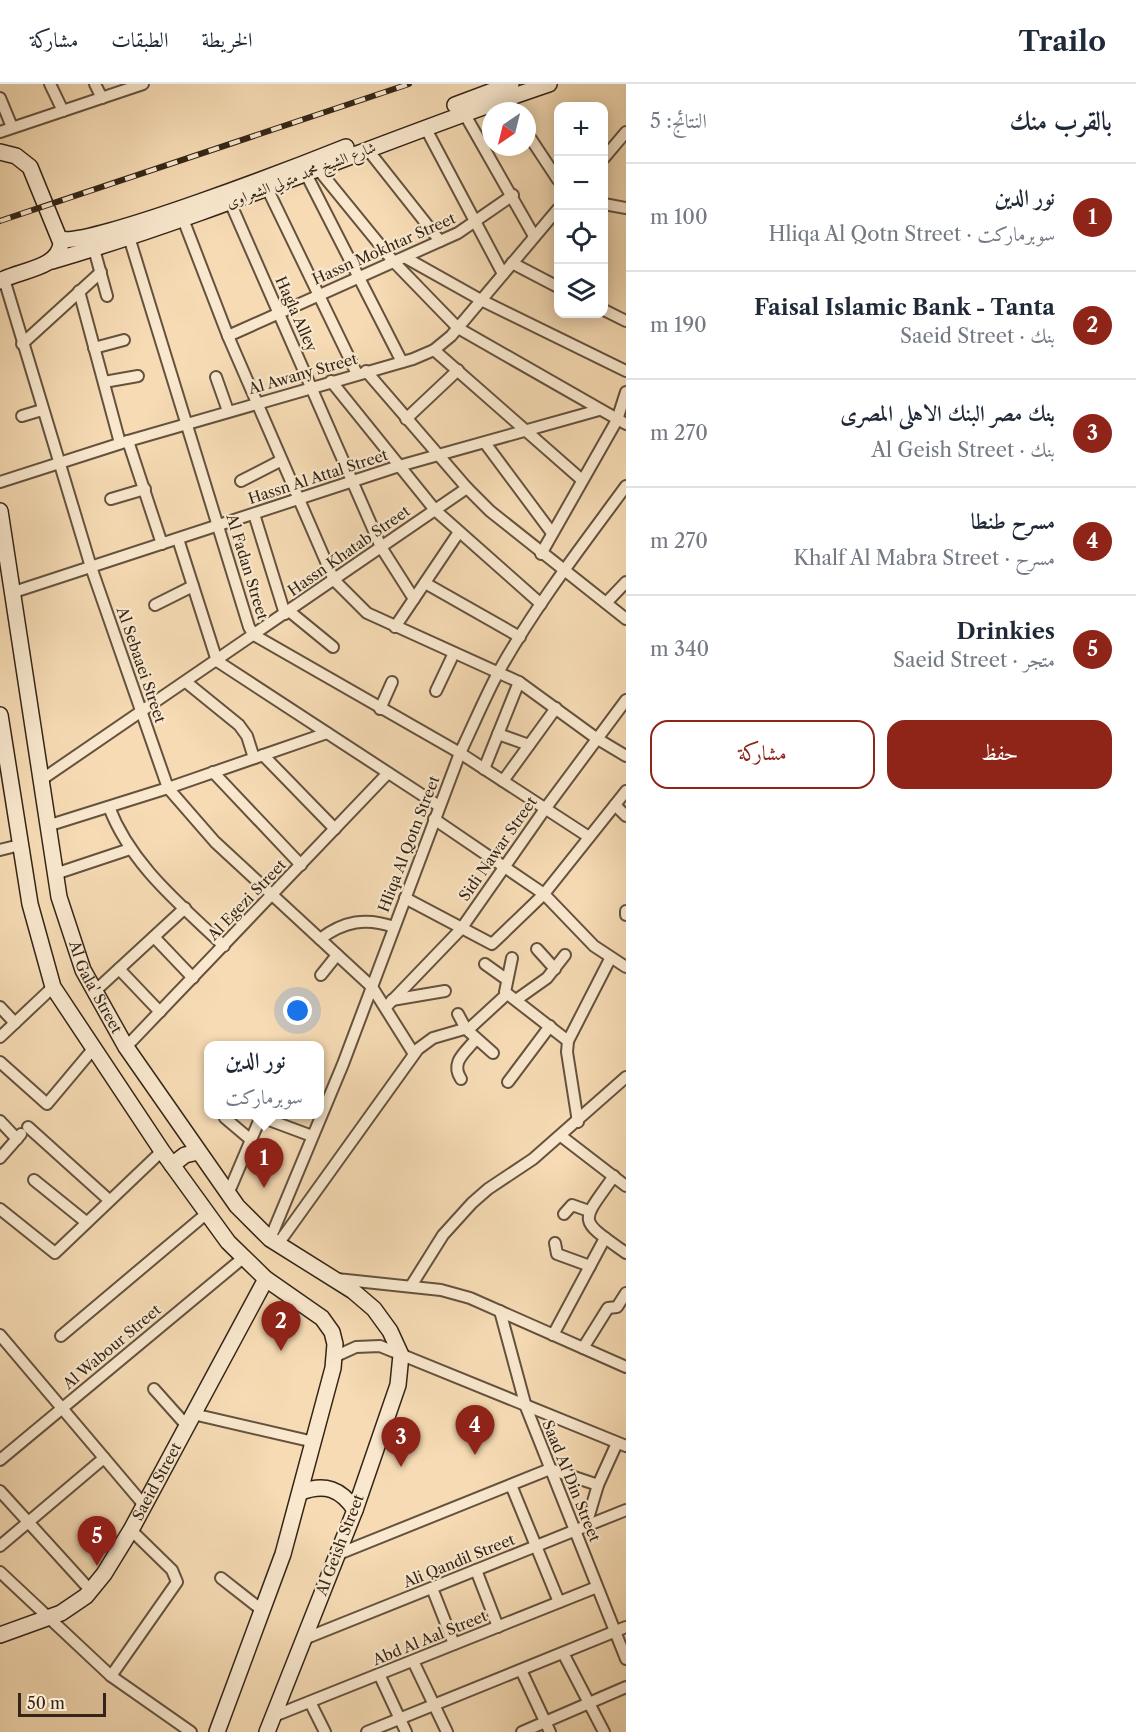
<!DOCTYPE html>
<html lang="ar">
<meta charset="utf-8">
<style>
:root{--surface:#fff;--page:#f6f6f7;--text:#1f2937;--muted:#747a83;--line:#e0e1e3;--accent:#8f2418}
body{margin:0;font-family:"Libre Caslon Text",Amiri,serif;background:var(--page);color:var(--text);direction:rtl}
.controls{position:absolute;right:18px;top:18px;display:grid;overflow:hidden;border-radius:12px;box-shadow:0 3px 15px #0003}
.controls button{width:54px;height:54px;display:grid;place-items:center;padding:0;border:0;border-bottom:2px solid var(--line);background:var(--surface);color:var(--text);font:30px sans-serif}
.compass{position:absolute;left:482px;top:18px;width:54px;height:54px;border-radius:50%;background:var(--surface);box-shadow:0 3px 15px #0003;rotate:215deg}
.scale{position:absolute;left:18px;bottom:15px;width:88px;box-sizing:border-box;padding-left:6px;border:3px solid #342518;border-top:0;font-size:16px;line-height:21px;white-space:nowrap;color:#342518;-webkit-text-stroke:4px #f9e8ce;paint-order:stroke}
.you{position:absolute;left:298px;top:927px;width:21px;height:21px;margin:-15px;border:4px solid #fff;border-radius:50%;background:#1a73e8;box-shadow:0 0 0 9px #1a73e833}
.badge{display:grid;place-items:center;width:39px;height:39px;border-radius:50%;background:var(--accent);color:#fff;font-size:20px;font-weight:700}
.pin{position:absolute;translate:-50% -50px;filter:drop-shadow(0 2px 3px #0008)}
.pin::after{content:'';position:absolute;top:32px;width:21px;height:18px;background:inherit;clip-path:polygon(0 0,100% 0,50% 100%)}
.popup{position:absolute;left:204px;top:957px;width:120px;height:78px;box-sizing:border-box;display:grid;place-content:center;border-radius:12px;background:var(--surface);filter:drop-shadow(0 2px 4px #0005);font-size:20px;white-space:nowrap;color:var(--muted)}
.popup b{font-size:22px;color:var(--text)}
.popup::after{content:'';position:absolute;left:50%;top:100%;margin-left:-12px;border:12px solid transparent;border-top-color:var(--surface)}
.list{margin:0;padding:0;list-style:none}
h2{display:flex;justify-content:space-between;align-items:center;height:78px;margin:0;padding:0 24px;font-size:26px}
h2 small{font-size:20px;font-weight:400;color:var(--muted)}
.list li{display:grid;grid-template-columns:39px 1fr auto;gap:18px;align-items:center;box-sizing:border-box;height:108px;padding:0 24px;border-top:2px solid var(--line)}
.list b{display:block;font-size:22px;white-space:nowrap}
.list p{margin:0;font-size:20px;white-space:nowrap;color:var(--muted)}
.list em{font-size:20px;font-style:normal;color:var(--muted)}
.actions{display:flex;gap:12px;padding:18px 24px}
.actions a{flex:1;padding:14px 0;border:2px solid var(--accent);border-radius:18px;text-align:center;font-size:21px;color:var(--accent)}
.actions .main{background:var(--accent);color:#fff}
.icon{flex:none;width:33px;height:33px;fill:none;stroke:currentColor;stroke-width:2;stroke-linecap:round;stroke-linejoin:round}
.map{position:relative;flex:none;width:626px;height:1648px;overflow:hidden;direction:ltr}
header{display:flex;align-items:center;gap:36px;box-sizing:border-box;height:84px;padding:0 30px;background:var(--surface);border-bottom:2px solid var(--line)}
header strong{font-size:28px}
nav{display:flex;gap:33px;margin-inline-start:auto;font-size:21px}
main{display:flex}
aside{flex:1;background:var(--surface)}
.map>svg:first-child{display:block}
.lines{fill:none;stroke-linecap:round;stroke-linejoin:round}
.street-casing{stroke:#64523f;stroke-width:14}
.secondary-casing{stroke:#342518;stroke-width:18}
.street{stroke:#f9e8ce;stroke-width:10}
.secondary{stroke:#f9e8ce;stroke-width:15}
.rail-casing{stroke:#342518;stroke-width:6}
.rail{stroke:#f9e8ce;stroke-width:4;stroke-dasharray:11;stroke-linecap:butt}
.labels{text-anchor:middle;stroke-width:4.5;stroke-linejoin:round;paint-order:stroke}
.street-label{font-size:15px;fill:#342518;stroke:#f9e8ce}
</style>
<header>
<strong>Trailo</strong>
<nav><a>الخريطة</a><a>الطبقات</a><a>مشاركة</a></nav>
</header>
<main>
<aside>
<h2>بالقرب منك<small>النتائج: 5</small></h2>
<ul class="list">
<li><span class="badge">1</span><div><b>نور الدين</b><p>سوبرماركت · Hliqa Al Qotn Street</p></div><em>100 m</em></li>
<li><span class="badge">2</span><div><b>Faisal Islamic Bank - Tanta</b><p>بنك · Saeid Street</p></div><em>190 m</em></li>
<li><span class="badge">3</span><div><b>بنك مصر البنك الاهلى المصرى</b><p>بنك · Al Geish Street</p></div><em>270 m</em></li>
<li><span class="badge">4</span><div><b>مسرح طنطا</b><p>مسرح · Khalf Al Mabra Street</p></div><em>270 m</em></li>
<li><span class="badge">5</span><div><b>Drinkies</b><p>متجر · Saeid Street</p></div><em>340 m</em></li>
</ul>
<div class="actions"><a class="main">حفظ</a><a>مشاركة</a></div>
</aside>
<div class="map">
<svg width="626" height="1648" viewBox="0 0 626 1648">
<rect width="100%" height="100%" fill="#f6dbb4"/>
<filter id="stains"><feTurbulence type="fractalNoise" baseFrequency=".00333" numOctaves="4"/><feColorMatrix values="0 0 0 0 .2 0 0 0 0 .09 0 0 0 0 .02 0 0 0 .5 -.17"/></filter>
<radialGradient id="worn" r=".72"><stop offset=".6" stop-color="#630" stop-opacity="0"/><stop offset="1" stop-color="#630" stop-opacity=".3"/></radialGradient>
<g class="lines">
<g class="street-casing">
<g id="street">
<path d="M50,0L63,27"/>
<path d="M95,0L102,14"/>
<path d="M0,14L12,43"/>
<path d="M504,15L512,27"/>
<path d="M464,29L534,152"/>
<path d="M425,43L503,190"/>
<path d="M0,48L143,0"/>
<path d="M527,49L558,96"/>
<path d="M368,66L440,157"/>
<path d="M604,74L626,48"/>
<path d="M318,85L393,177L458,244L626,340"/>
<path d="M306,90L402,278"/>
<path d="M267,104L357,290"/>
<path d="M230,118L381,463L414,515"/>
<path d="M604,120L626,124"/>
<path d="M183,135L228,252L334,496L367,529L519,598L596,654L626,672"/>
<path d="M129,153L249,543L254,551L460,669L589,753"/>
<path d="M94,165L107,212"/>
<path d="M406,174L481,216L626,287"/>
<path d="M512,179L558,203"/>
<path d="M4,195L91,483L168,704L215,758L372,903L414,970"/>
<path d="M79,207L120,359"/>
<path d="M604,226L626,237"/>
<path d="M228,252L458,149L513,111"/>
<path d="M22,260L101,188"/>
<path d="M94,264L124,256"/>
<path d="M434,266L582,396"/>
<path d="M366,287L467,404L490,427L626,535"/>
<path d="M216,293L228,327"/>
<path d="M331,297L435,426L541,520"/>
<path d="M104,298L138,292"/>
<path d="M22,332L42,326"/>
<path d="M406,335L458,286"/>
<path d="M128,357L162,460"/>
<path d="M485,359L552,449"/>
<path d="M241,397L280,377"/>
<path d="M0,398L128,357L413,275L434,266L451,252L558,125"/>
<path d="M111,415L145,405"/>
<path d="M254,430L285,530"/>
<path d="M178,455L217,577L439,722"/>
<path d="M541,470L617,336L626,308"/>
<path d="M425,499L520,553"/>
<path d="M14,508L399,382L599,326"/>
<path d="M606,519L626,498"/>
<path d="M155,521L193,502"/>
<path d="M289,527L333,563"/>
<path d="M395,543L459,448"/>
<path d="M186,598L239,641L247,652L254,674"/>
<path d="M436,607L454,569"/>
<path d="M380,625L392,598"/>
<path d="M498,650L529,661"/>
<path d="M263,671L335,745"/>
<path d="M484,685L519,598"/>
<path d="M213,688L301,781"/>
<path d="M41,696L467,404"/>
<path d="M503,697L556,624"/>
<path d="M615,721L626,732"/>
<path d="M109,723C131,781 180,820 224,862"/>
<path d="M434,735L544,810L594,862L626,883"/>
<path d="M47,742L168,704L327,649"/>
<path d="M0,766L20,761"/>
<path d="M55,790L130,765"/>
<path d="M405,814L492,860L544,810L626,707"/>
<path d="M626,827V831"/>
<path d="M154,853L193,894"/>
<path d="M320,855C344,837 366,833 394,843"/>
<path d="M537,865L555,885"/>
<path d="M512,874L505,908L568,957"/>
<path d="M485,880L506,895"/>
<path d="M119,885L160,928"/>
<path d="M321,891L337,871"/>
<path d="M94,908L185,824"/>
<path d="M392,916L445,907"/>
<path d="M516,916L547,894L565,871"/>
<path d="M0,923L15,939"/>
<path d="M386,923L461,845L545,725L626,616"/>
<path d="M458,930L466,945L493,969"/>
<path d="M0,953L53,903"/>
<path d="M126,963L388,689"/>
<path d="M0,978L47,1020L94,964"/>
<path d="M461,995C450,978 465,969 476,955"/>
<path d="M508,998L550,942"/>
<path d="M261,1033L312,1052"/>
<path d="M225,1034L251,1056"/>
<path d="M0,1037L17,1055"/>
<path d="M578,1038L567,968L568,957L610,875"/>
<path d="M28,1043L109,1116"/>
<path d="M561,1052L626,1102"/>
<path d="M0,1074L21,1050"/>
<path d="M614,1092C580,1140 577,1134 626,1169"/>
<path d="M34,1096L86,1138"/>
<path d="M228,1110L262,1030"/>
<path d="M0,1125L55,1169L162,1067"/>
<path d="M564,1130L572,1121L589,1127"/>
<path d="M270,1155L343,980L460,669C473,642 485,613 499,587C536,521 582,462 626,402"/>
<path d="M555,1159L557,1170L590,1182"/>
<path d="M278,1160L418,965L433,954L471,943L507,910"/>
<path d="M337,1195L441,1206L470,1214L626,1283"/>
<path d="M411,1202L443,1151L472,1119L488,1105L533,1075L626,993"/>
<path d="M500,1227L526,1323L626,1575"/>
<path d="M0,1251L144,1421"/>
<path d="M553,1251L605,1154"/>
<path d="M61,1252L206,1130"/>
<path d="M583,1264L608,1224L617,1223L626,1209"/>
<path d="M334,1273L356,1263L380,1262L626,1362"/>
<path d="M154,1305L187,1342"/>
<path d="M193,1330L314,1358"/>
<path d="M0,1376L243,1174"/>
<path d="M511,1401L559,1518"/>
<path d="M0,1407L91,1507"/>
<path d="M586,1441L598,1401L617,1359"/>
<path d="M0,1462L104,1374"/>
<path d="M336,1471L550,1385L598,1401"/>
<path d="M476,1486L498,1543"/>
<path d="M0,1488L111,1592L191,1648"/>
<path d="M221,1494L263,1527"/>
<path d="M432,1504L454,1560"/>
<path d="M304,1555L626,1426"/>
<path d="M563,1569L604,1648"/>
<path d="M413,1577L447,1648"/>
<path d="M521,1586L550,1648"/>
<path d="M379,1590L406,1648"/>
<path d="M111,1592L177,1498L172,1486L131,1446"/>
<path d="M310,1618L325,1648"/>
<path d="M274,1632L597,1503"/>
<path d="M367,1648L626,1543"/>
<path d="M522,1648L626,1603"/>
</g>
</g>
<g class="secondary-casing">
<g id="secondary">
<path d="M455,21L511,0"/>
<path d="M0,68L16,72L30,83L61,159C59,185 19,186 0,197"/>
<path d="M60,155C88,164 306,79 346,63"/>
<path d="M52,177C221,128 382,56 549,0"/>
<path id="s1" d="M0,427L59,813L83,886L126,963L237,1122L270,1155L353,1207L374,1225L390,1247L401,1271L398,1301L355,1426L267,1648"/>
<path d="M0,631L30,820L53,903L162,1067L228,1158L266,1195L322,1234L332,1248L335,1260L333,1284L283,1470L217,1648"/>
<path d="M172,1081L185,1071L198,1068"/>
<path d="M301,1408C325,1399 341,1405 355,1426"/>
<path id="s2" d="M0,1551L61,1529L86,1512L104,1490L131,1446L266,1195"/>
</g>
</g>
<use href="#street" class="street"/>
<use href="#secondary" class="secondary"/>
<g class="rail-casing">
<path id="rail" d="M0,137L409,0"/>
</g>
<use href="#rail" class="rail"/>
</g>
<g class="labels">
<g class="street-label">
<text transform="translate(301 91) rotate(-21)" y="5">شارع الشيخ محمد متولي الشعراوى</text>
<text transform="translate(384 165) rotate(-24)" y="5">Hassn Mokhtar Street</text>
<text transform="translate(296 230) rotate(66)" y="5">Hagla Alley</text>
<text transform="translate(303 290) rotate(-16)" y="5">Al Awany Street</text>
<text transform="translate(318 393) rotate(-18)" y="5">Hassn Al Attal Street</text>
<text transform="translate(349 467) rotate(-35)" y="5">Hassn Khatab Street</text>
<text transform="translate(247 483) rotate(73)" y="5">Al Fadan Street</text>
<text transform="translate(141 581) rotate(71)" y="5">Al Sebaaei Street</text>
<text transform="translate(409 760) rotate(-69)" y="5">Hliqa Al Qotn Street</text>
<text transform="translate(498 765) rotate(-55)" y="5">Sidi Nawar Street</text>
<text transform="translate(247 816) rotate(-46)" y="5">Al Egezi Street</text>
<text dy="5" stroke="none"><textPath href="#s1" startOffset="488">Al Gala' Street</textPath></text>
<text transform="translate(112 1263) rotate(-40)" y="5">Al Wabour Street</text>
<text transform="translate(571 1397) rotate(68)" y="5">Saad Al Din Street</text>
<text dy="5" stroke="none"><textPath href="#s2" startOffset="230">Saeid Street</textPath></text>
<text transform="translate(340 1461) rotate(-69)" y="5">Al Geish Street</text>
<text transform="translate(459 1477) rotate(-22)" y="5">Ali Qandil Street</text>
<text transform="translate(430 1554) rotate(-22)" y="5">Abd Al Aal Street</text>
</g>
</g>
<rect width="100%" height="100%" filter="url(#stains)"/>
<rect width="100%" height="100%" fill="url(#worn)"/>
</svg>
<div class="controls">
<button>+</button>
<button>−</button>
<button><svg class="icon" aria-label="locate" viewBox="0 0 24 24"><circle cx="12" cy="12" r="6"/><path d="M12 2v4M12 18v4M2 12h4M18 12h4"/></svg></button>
<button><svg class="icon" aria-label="layers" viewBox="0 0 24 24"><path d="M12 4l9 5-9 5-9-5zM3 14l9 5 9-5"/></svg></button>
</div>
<svg class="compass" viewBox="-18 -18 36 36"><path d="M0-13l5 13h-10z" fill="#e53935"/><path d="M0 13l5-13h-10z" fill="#747a83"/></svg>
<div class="scale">50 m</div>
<div class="you"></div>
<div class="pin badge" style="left:264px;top:1104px">1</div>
<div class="popup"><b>نور الدين</b>سوبرماركت</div>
<div class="pin badge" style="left:281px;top:1267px">2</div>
<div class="pin badge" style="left:401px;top:1383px">3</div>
<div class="pin badge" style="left:475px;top:1371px">4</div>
<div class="pin badge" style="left:97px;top:1482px">5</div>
</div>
</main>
